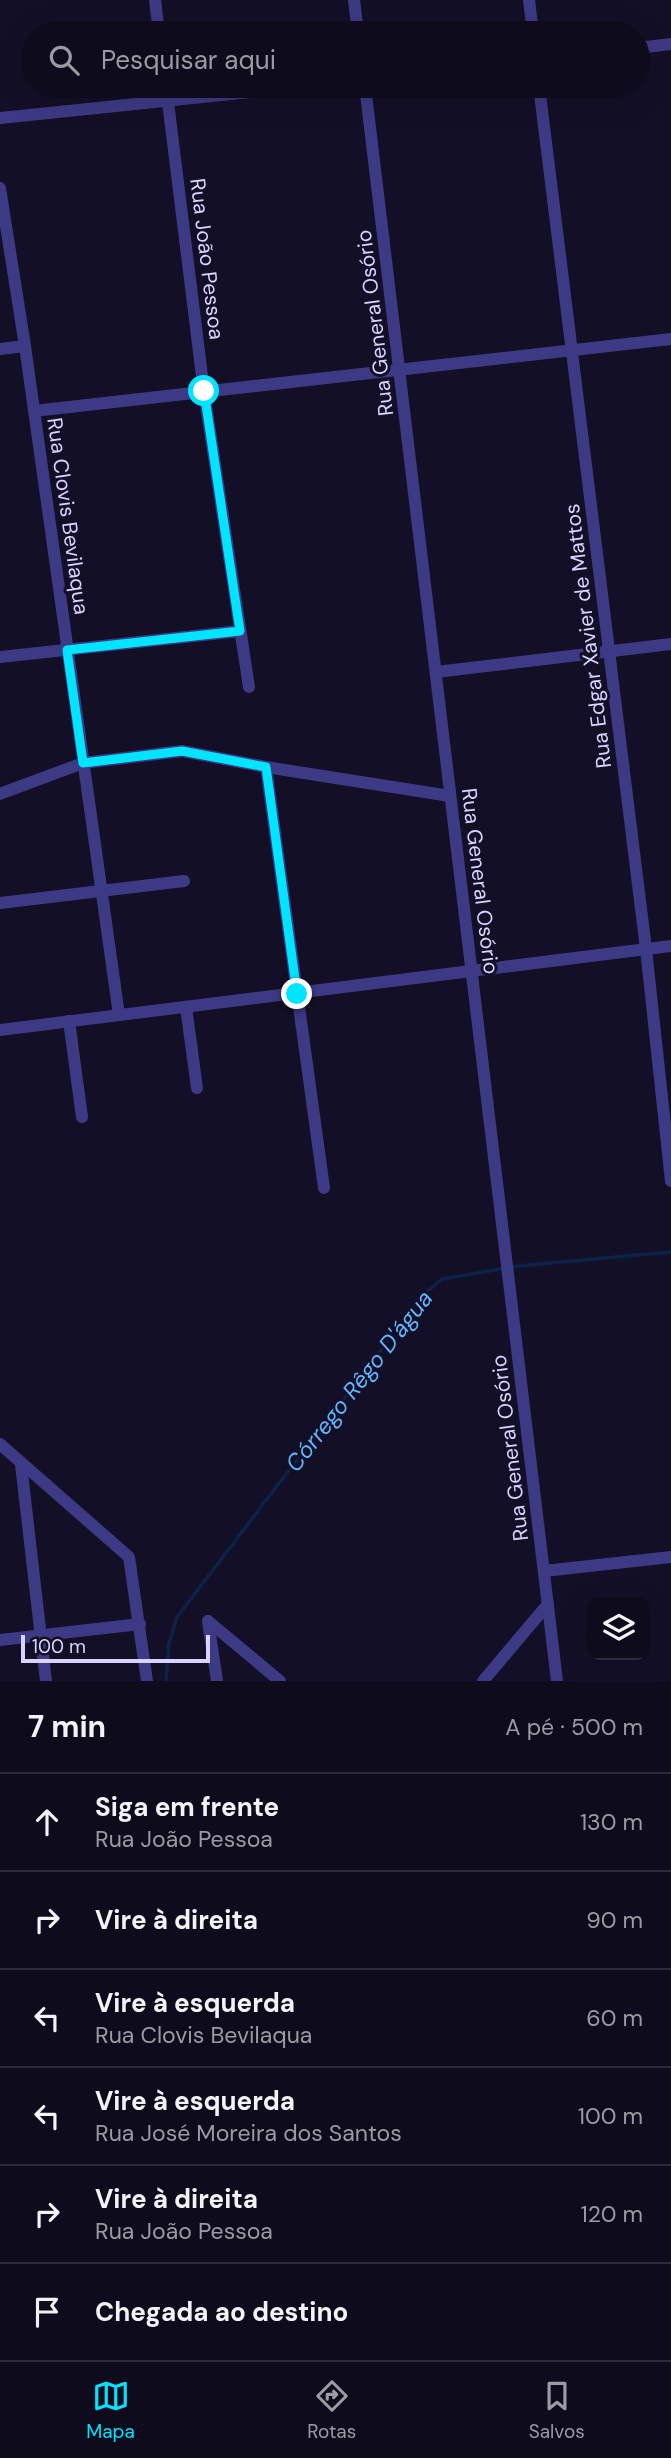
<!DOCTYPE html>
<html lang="pt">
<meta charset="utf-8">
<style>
:root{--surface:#0e0b1c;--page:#171425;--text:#f1f3f6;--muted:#9b9ba3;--line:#2e2b3b;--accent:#00e5ff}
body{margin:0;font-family:"DM Sans",sans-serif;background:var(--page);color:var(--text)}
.controls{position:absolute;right:21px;bottom:21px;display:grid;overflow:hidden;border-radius:14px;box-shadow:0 7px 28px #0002}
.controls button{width:63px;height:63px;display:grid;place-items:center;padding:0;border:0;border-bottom:2px solid var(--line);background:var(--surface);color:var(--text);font:35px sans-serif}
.scale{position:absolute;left:21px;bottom:18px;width:189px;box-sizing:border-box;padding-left:7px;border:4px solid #d9d4ff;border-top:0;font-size:19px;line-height:24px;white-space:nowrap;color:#d9d4ff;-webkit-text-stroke:5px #130f26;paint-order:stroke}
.stop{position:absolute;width:21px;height:21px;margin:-16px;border:5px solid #00e5ff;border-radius:50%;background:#fff}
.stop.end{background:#00e5ff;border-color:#fff;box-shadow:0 2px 7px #0008}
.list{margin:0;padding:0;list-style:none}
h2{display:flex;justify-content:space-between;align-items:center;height:91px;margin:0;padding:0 28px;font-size:30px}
h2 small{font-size:23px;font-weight:400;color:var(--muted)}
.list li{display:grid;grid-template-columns:46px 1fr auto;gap:21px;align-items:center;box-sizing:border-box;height:98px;padding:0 28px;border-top:2px solid var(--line)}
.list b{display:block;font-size:26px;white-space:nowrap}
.list p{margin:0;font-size:23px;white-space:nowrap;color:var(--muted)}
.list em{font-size:23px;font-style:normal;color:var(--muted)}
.icon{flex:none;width:38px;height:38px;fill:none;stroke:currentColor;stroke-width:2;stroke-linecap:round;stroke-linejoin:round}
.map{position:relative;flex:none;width:671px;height:1681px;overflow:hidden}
.search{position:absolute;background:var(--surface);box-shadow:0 7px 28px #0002;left:21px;right:21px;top:21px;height:77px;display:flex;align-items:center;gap:18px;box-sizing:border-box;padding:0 24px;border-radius:38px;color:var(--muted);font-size:26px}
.sheet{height:679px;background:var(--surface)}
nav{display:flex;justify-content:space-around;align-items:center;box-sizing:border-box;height:98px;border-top:2px solid var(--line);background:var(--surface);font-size:19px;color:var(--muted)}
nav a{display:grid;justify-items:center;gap:4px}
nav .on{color:var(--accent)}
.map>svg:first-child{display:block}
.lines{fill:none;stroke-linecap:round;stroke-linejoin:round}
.stream{stroke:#0c2248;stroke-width:3.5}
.minor{stroke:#3d3a85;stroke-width:12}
.route{stroke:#00e5ff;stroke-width:9}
.labels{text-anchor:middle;stroke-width:6;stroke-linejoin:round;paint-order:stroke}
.street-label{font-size:21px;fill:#d9d4ff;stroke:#130f26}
.water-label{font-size:23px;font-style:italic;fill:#62b6ff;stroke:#130f26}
</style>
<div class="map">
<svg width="671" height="1681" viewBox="0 0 671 1681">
<rect width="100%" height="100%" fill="#130f26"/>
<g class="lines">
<path class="stream" d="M166,1681L169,1643L177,1617L423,1295L442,1279L466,1275L518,1266L671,1252"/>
<g class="minor">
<path d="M155,0L159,33"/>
<path d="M354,0L358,33"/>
<path d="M529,0L533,33"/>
<path d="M638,48L671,44"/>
<path d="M166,86L204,392L249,687"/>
<path d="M365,86L557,1681"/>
<path d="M539,86L646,949L671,1181"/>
<path d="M0,118L310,86"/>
<path d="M0,188L25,346L119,1015"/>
<path d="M0,349L25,346"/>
<path d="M34,411L671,339"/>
<path d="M0,657L240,631"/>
<path d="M436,672L671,644"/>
<path d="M266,767L324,1188"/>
<path d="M0,794L83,763L182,751L266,767L450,796"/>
<path d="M0,903L184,881"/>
<path d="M186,1007L197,1088"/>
<path d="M69,1021L82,1117"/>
<path d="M0,1030L671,946"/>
<path d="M0,1444L129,1557L147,1681"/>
<path d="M21,1464L46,1681"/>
<path d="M544,1571L671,1557"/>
<path d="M208,1621L280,1681"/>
<path d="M208,1621L217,1681"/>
<path d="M0,1640L140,1624"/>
<path d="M483,1681L548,1604"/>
</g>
</g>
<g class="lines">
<path class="route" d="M204,391L240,631L67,650L83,763L182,751L266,767L297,994"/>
</g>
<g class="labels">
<g class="street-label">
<text transform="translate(207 259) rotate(83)" y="7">Rua João Pessoa</text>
<text transform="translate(375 323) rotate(-97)" y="7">Rua General Osório</text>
<text transform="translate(68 516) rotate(82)" y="7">Rua Clovis Bevilaqua</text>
<text transform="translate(588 636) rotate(-97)" y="7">Rua Edgar Xavier de Mattos</text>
<text transform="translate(480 881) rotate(83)" y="7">Rua General Osório</text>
<text transform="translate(510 1448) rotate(-97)" y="7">Rua General Osório</text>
</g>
<g class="water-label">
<text transform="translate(359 1381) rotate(-52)" y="8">Córrego Rêgo D'água</text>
</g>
</g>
</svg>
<div class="controls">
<button><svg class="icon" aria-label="layers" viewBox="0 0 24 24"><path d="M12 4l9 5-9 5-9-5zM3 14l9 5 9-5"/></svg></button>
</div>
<div class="scale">100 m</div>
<div class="stop" style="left:204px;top:391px"></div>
<div class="stop end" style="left:297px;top:994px"></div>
<div class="search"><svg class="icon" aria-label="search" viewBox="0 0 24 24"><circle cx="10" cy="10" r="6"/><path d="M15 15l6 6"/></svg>Pesquisar aqui</div>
</div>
<section class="sheet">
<h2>7 min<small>A pé · 500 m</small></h2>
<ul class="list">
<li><svg class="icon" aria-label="ahead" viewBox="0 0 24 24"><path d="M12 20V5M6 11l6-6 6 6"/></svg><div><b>Siga em frente</b><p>Rua João Pessoa</p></div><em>130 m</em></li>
<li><svg class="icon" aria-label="right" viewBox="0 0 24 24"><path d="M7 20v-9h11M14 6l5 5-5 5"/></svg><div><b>Vire à direita</b></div><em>90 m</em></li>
<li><svg class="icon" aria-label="left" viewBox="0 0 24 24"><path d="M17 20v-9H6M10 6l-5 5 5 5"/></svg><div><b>Vire à esquerda</b><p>Rua Clovis Bevilaqua</p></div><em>60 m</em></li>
<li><svg class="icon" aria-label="left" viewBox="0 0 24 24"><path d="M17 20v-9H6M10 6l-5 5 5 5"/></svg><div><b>Vire à esquerda</b><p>Rua José Moreira dos Santos</p></div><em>100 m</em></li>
<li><svg class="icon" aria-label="right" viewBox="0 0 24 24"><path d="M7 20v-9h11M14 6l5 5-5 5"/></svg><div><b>Vire à direita</b><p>Rua João Pessoa</p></div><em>120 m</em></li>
<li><svg class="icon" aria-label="arrive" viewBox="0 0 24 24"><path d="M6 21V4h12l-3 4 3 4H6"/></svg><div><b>Chegada ao destino</b></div></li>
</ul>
</section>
<nav>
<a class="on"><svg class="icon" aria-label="map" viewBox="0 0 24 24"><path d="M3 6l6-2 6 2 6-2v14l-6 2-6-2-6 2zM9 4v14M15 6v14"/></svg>Mapa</a>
<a><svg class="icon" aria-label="directions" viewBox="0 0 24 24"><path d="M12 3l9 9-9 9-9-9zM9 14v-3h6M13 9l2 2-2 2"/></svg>Rotas</a>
<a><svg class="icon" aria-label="saved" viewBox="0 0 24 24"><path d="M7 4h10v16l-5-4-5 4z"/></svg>Salvos</a>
</nav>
